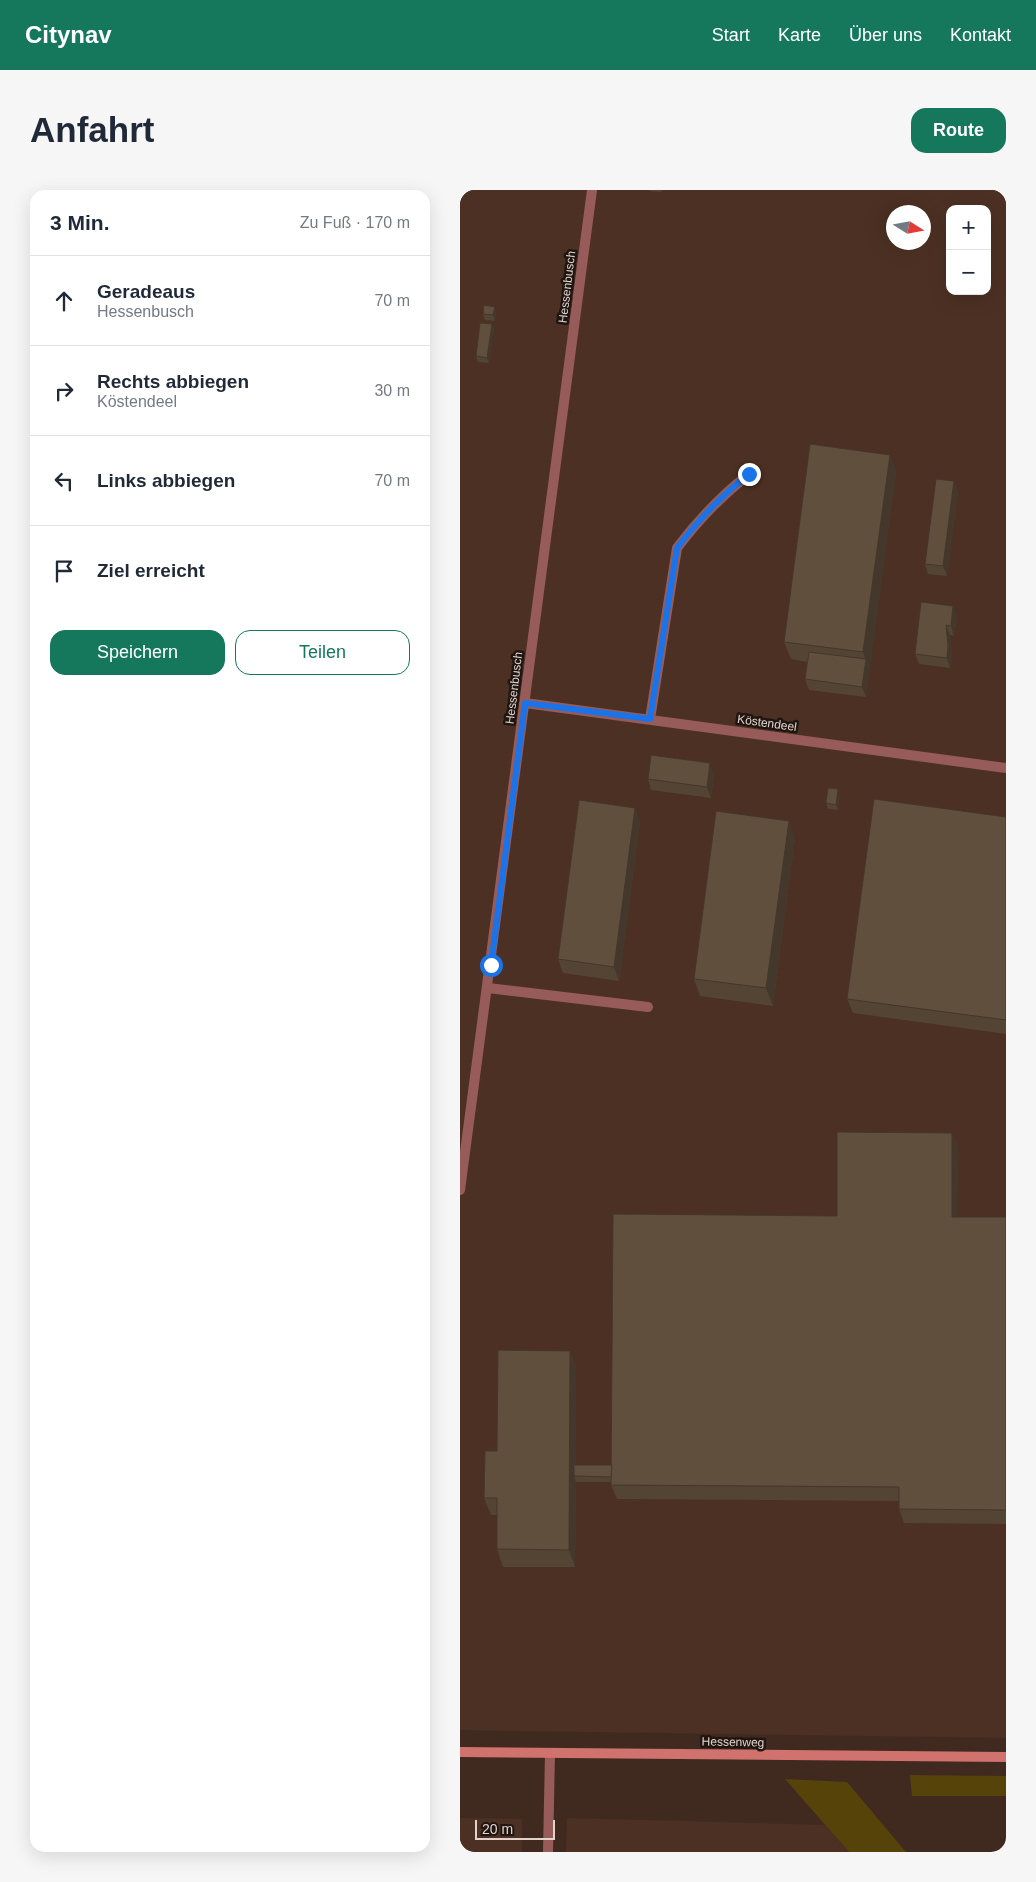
<!DOCTYPE html>
<html lang="de">
<meta charset="utf-8">
<style>
:root{--surface:#fff;--page:#f6f6f7;--text:#1f2937;--muted:#747a83;--line:#e0e1e3;--accent:#15785d}
body{margin:0;font-family:Helvetica,sans-serif;background:var(--page);color:var(--text)}
.controls{position:absolute;right:15px;top:15px;display:grid;overflow:hidden;border-radius:10px;box-shadow:0 5px 20px #0002}
.controls button{width:45px;height:45px;display:grid;place-items:center;padding:0;border:0;border-bottom:1px solid var(--line);background:var(--surface);color:var(--text);font:25px sans-serif}
.compass{position:absolute;left:426px;top:15px;width:45px;height:45px;border-radius:50%;background:var(--surface);box-shadow:0 5px 20px #0002;rotate:101deg}
.scale{position:absolute;left:15px;bottom:12px;width:80px;box-sizing:border-box;padding-left:5px;border:2px solid #e1d2cc;border-top:0;font-size:14px;line-height:18px;white-space:nowrap;color:#e1d2cc;-webkit-text-stroke:4px #1f1511;paint-order:stroke}
.stop{position:absolute;width:15px;height:15px;margin:-11px;border:4px solid #1a73e8;border-radius:50%;background:#fff}
.stop.end{background:#1a73e8;border-color:#fff;box-shadow:0 1px 5px #0008}
.list{margin:0;padding:0;list-style:none}
h2{display:flex;justify-content:space-between;align-items:center;height:65px;margin:0;padding:0 20px;font-size:21px}
h2 small{font-size:16px;font-weight:400;color:var(--muted)}
.list li{display:grid;grid-template-columns:32px 1fr auto;gap:15px;align-items:center;box-sizing:border-box;height:90px;padding:0 20px;border-top:1px solid var(--line)}
.list b{display:block;font-size:19px;white-space:nowrap}
.list p{margin:0;font-size:16px;white-space:nowrap;color:var(--muted)}
.list em{font-size:16px;font-style:normal;color:var(--muted)}
.actions{display:flex;gap:10px;padding:15px 20px}
.actions a{flex:1;padding:11px 0;border:1px solid var(--accent);border-radius:15px;text-align:center;font-size:18px;color:var(--accent)}
.actions .main{background:var(--accent);color:#fff}
.icon{flex:none;width:28px;height:28px;fill:none;stroke:currentColor;stroke-width:2;stroke-linecap:round;stroke-linejoin:round}
.map{position:relative;flex:none;width:546px;height:1662px;overflow:hidden;border-radius:15px}
header{display:flex;align-items:center;gap:30px;box-sizing:border-box;height:70px;padding:0 25px;background:var(--accent);color:#fff}
header strong{font-size:24px}
nav{display:flex;gap:28px;margin-inline-start:auto;font-size:18px}
.intro{display:flex;align-items:center;justify-content:space-between;box-sizing:border-box;height:120px;padding:0 30px}
h1{margin:0;font-size:35px}
.button{padding:12px 22px;border-radius:15px;background:var(--accent);color:#fff;font-size:18px;font-weight:700}
main{display:flex;gap:30px;padding:0 30px}
aside{flex:1;background:var(--surface);border-radius:15px;box-shadow:0 5px 20px #0002}
.map>svg:first-child{display:block}
.built{fill:#4c3023;fill-rule:evenodd}
.green{fill:#554309}
.lines{fill:none;stroke-linecap:round;stroke-linejoin:round}
.lane{stroke:#975c59;stroke-width:10}
.street{stroke:#975c59;stroke-width:10}
.secondary{stroke:#d0736f;stroke-width:10}
.wall{fill:#534434}
.shaded-wall{fill:#44372b}
.building{fill:#614f3d;stroke:#44372b}
.route{stroke:#1a73e8;stroke-width:6}
.labels{text-anchor:middle;stroke-width:5;stroke-linejoin:round;paint-order:stroke}
.street-label{font-size:12px;fill:#e1d2cc;stroke:#1f1511}
</style>
<header>
<strong>Citynav</strong>
<nav><a>Start</a><a>Karte</a><a>Über uns</a><a>Kontakt</a></nav>
</header>
<div class="intro"><h1>Anfahrt</h1><a class="button">Route</a></div>
<main>
<aside>
<h2>3 Min.<small>Zu Fuß · 170 m</small></h2>
<ul class="list">
<li><svg class="icon" aria-label="ahead" viewBox="0 0 24 24"><path d="M12 20V5M6 11l6-6 6 6"/></svg><div><b>Geradeaus</b><p>Hessenbusch</p></div><em>70 m</em></li>
<li><svg class="icon" aria-label="right" viewBox="0 0 24 24"><path d="M7 20v-9h11M14 6l5 5-5 5"/></svg><div><b>Rechts abbiegen</b><p>Köstendeel</p></div><em>30 m</em></li>
<li><svg class="icon" aria-label="left" viewBox="0 0 24 24"><path d="M17 20v-9H6M10 6l-5 5 5 5"/></svg><div><b>Links abbiegen</b></div><em>70 m</em></li>
<li><svg class="icon" aria-label="arrive" viewBox="0 0 24 24"><path d="M6 21V4h12l-3 4 3 4H6"/></svg><div><b>Ziel erreicht</b></div></li>
</ul>
<div class="actions"><a class="main">Speichern</a><a>Teilen</a></div>
</aside>
<div class="map">
<svg width="546" height="1662" viewBox="0 0 546 1662">
<rect width="100%" height="100%" fill="#402a20"/>
<g class="built">
<path d="M0,0H546V1548L0,1540ZM490,19H527V101H490ZM433,22H463V52H433Z"/>
<path d="M0,1628L62,1629V1662H0Z"/>
<path d="M107,1628L365,1635L389,1662H106Z"/>
</g>
<g class="green">
<path d="M450,1585L546,1586V1606H452Z"/>
<path d="M325,1589L387,1592L446,1662H389Z"/>
</g>
<g class="lines">
<g class="lane">
<path d="M190,529L217,358C238,330 261,306 289,284"/>
<path d="M28,798L188,817"/>
<path d="M88,1662L90,1563"/>
</g>
<g class="street">
<path d="M65,513L546,578"/>
<path d="M0,1000L132,0"/>
</g>
<path class="secondary" d="M0,1562L546,1567"/>
</g>
<g class="wall">
<path d="M189,0H202L201,2L189,1Z"/>
<path d="M36,122L35,131L25,130L23,124Z"/>
<path d="M32,134L34,139L29,173L18,172L16,166Z"/>
<path d="M430,265L436,282L406,507L349,500L345,489L347,472L331,469L324,452Z"/>
<path d="M494,291L498,301L487,386L468,384L465,374Z"/>
<path d="M493,416L497,427L494,446L490,445L492,465L490,478L459,474L455,464Z"/>
<path d="M254,584L251,608L191,600L188,589Z"/>
<path d="M379,604L378,620L368,619L366,613Z"/>
<path d="M175,618L180,632L159,791L103,783L98,769Z"/>
<path d="M546,627V844L393,823L387,809Z"/>
<path d="M335,648L313,816L240,806L234,789Z"/>
<path d="M492,943L498,957L497,1027H546V1334L444,1333L439,1319V1311L157,1309L151,1295V1292H116L115,1377H43L37,1359V1325H31L24,1308L37,1261L110,1161L116,1178V1275H152L377,1026Z"/>
</g>
<g class="shaded-wall">
<path d="M35,117L36,122L35,131L33,125Z"/>
<path d="M32,134L34,139L29,173L27,168Z"/>
<path d="M430,265L436,282L410,480L403,462Z"/>
<path d="M494,291L498,301L487,386L483,376Z"/>
<path d="M493,416L497,427L494,446L491,436Z"/>
<path d="M486,435L490,445L492,465L490,478L487,468Z"/>
<path d="M406,469L410,480L406,507L402,497Z"/>
<path d="M250,573L254,584L251,608L247,597Z"/>
<path d="M378,599L379,604L378,620L376,615Z"/>
<path d="M175,618L180,632L159,791L154,777Z"/>
<path d="M329,631L335,648L313,816L306,798Z"/>
<path d="M492,943L498,957L497,1041L492,1027Z"/>
<path d="M110,1161L116,1178V1286H114L116,1292L115,1377L109,1360Z"/>
</g>
<g class="building">
<path d="M24,115L35,117L33,125L23,124Z"/>
<path d="M20,133L32,134L27,168L16,166Z"/>
<path d="M350,254L430,265L403,462L324,452Z"/>
<path d="M476,289L494,291L483,376L465,374Z"/>
<path d="M461,412L493,416L491,436L486,435L488,455L487,468L455,464Z"/>
<path d="M349,462L406,469L402,497L345,489Z"/>
<path d="M191,565L250,573L247,597L188,589Z"/>
<path d="M368,598L378,599L376,615L366,613Z"/>
<path d="M414,609L546,627V830L387,809Z"/>
<path d="M119,610L175,618L154,777L98,769Z"/>
<path d="M256,621L329,631L306,798L234,789Z"/>
<path d="M377,942L492,943V1027H546V1320L439,1319V1297L151,1295L153,1024L377,1026Z"/>
<path d="M38,1160L110,1161L109,1360L37,1359V1308H24L25,1261H37Z"/>
<path d="M114,1275H152L151,1287L114,1286Z"/>
</g>
<g class="lines">
<path class="route" d="M31,775L65,513L190,529L217,358C238,330 261,306 289,284"/>
</g>
<g class="labels">
<g class="street-label">
<text transform="translate(107 97) rotate(-83)" y="4">Hessenbusch</text>
<text transform="translate(54 498) rotate(-83)" y="4">Hessenbusch</text>
<text transform="translate(307 533) rotate(8)" y="4">Köstendeel</text>
<text transform="translate(273 1552) rotate(1)" y="4">Hessenweg</text>
</g>
</g>
</svg>
<div class="controls">
<button>+</button>
<button>−</button>
</div>
<svg class="compass" viewBox="-18 -18 36 36"><path d="M0-13l5 13h-10z" fill="#e53935"/><path d="M0 13l5-13h-10z" fill="#747a83"/></svg>
<div class="scale">20 m</div>
<div class="stop" style="left:31px;top:775px"></div>
<div class="stop end" style="left:289px;top:284px"></div>
</div>
</main>
